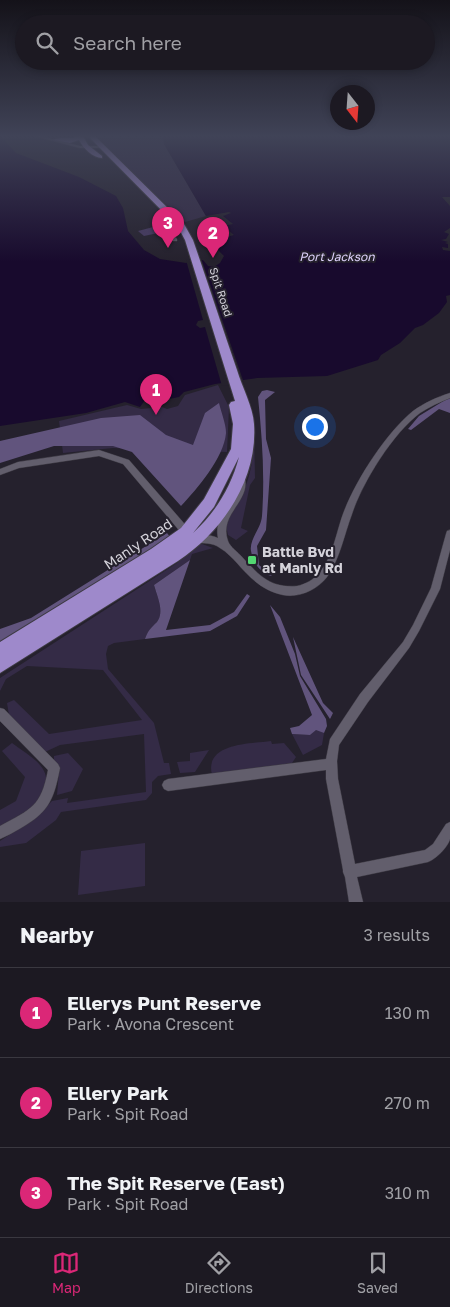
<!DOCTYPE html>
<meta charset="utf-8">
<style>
:root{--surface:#1c1922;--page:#25222a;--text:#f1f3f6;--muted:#a0a0a5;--line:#3a3840;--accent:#db2777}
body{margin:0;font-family:"Golos Text",sans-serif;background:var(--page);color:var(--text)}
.compass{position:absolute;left:330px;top:85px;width:45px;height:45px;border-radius:50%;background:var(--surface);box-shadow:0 2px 8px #0003;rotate:163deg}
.you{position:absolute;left:314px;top:426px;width:18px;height:18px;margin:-12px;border:4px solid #fff;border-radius:50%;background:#1a73e8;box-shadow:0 0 0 8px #1a73e833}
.badge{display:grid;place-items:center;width:32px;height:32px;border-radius:50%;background:var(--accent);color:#fff;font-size:16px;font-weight:700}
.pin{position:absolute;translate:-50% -41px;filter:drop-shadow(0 1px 2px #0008)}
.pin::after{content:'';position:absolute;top:26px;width:18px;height:15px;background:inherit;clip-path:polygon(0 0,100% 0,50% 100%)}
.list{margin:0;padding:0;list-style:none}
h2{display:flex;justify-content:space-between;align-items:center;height:65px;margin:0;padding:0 20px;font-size:21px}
h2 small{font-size:16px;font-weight:400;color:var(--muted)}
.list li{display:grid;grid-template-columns:32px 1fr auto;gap:15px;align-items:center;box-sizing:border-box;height:90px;padding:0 20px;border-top:1px solid var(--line)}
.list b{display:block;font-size:19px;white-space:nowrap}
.list p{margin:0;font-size:16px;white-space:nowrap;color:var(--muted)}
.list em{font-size:16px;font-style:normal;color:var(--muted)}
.icon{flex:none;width:28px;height:28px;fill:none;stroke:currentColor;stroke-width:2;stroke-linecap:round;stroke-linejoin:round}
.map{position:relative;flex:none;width:450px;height:902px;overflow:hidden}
.search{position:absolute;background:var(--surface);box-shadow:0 2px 8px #0003;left:15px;right:15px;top:15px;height:55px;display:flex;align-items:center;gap:12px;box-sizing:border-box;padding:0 18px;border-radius:28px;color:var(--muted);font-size:19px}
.sheet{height:335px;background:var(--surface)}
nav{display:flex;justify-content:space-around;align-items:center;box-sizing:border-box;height:70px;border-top:1px solid var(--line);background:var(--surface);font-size:14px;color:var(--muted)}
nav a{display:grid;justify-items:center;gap:2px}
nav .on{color:var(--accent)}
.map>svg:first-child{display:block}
.green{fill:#342b46}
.forest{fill:#61547d}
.water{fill:#180a2d}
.pier{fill:#25212d}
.building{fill:#473a61}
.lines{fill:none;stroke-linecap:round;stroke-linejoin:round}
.minor-casing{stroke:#3e3b44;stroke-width:1}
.trunk-casing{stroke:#3e3b44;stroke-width:2}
.minor{fill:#625e6c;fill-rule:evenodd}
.trunk{fill:#9e89cb;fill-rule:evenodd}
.poi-dot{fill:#53d672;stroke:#25212d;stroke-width:2}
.labels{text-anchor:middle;stroke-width:4;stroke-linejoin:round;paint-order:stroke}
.far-street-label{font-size:11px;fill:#d4d2da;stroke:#25212d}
.far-water-label{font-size:12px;font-style:italic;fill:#ded2fc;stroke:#25212d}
.street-label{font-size:14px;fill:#d4d2da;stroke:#25212d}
.poi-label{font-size:14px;font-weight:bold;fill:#d4d2da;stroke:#25212d;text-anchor:start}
</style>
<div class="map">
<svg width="450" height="902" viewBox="0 0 450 902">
<rect width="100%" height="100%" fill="#25212d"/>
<g class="green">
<path d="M96,136H163L164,144L206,216L185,222L118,160Z"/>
<path d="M218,385L229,407L227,452L113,448L63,453L59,421L127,405L141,409L162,407L167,409L178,406L185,395Z"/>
<path d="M251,413L254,432L255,478L250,485L241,528L248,531L236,540L228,535L225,522C254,480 255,463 251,413Z"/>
<path d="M202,544L213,548L192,554L190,560L154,585C157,596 165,612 157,622C152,628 148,630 145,639L114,643L108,646L106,654L108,669L154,723L164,763H169L171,774L158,776L152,782V793L146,800L61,812L56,820L26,843L0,847V841L36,817L52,801L68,798L67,803L146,792L144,734L60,745L45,752L9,715L7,703L14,700L49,734L142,720L103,670L27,666L6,679L0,691V678L145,584L177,563L197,545Z"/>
<path d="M316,729L324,733L322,745L303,755L292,734L310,735Z"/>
<path d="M271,741L272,744L284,743L296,757L292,763L212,775C204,743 250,744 271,741Z"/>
<path d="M12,743C22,751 39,760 44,771C57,799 18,816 0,827V810L16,801L25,777L2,751Z"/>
<path d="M209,750L195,772L180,773L177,762L190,761V753Z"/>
<path d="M68,753L83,769L72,791L57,795L59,771L54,760V756Z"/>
<path d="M145,843V886L78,895L81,851Z"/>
</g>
<g class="forest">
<path d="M267,390L275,392L265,400L266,439L271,458L266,530L257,546L259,565L272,576C260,574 253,562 251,551C249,539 261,529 262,516C265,475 262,437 258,397L262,391Z"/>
<path d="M450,397V413L439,409L411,430L408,429L419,416Z"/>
<path d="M219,403C221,412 226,424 226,433C224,458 197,489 181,506L132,452L113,446H54L0,463V441L101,418L140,415L166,435L193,445L205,413Z"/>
<path d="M167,533L171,538L0,643V629L31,618Z"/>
<path d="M190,560L166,630L210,625L234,612L247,594L250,596L237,616L210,631L145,639C148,630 151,628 157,622C165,612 157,596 154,585Z"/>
<path d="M270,605L280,617L295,654L300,676L326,719L327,726L324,733L316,730L310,735L292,734L290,728L299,726L312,715Z"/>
<path d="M293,637L323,703L333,713L330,719L301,675Z"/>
</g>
<path class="water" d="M0,136L16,153L79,177L116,196L123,208L128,231L144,250L160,259L186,263L203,260L208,266L214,267L220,263L224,256L217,249L216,240L234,235L223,226L233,224L223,216L231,213L229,212L206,216L164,144L163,136H450V197H442L450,206V228L444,232L449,234L446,239L441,240L448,242L445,243L448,244V248L442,247L443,250L450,251V295L446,296L447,302L439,313L423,325L415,328L400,343L381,355L378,360L327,376L257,378L215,384L184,392L179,397L159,401L145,400L140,407L125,402L86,413L0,426Z"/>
<path class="pier" d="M201,258L244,383L222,386L205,327L200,328L196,325L198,321L203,320L186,260Z"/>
<path class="building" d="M157,226L163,232L144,236L138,231Z"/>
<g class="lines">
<g class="minor-casing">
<g id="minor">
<path d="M34,136H41L80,146H100L102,147L100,148H80Z"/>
<path d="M160,223H164L177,239V241H173L160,225Z"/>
<path d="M450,393V398C440,402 429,407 420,413C393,433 362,483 352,514C344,535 340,559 327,577C317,590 299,598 283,595C263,591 250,578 237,563C232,558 227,552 220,548C212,542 204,544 195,542L194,539L195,536C202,534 212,535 218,538C214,519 228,510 235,494C238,488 237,481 238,475H244C253,501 218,513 228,541C230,547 238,552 243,558C260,576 270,588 297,586C306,584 313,580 319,573C333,557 336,533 343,514C355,481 386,433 413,411C424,403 437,397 450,393Z"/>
<path d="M99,450L129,460L189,529L190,532L189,535L186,536L183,535L123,464L99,456L19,468L0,475V469L18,462Z"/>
<path d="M450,530V550L440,589L419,631L409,648L368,702L339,745L337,761L338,779L355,864L425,850L433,844L446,824L450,822C450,827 450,834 450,839C448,847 436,859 428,862L357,877L363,902H349L345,877L343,872V870L326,779V770L168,791L164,789L162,785L164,781L168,779L326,759L330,739L360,694L403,642L413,625L431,588L446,534L447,531Z"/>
<path d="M0,708L4,709L58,764L60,768C54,799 49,812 21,828C14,832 7,836 0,839V826C31,809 41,807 48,770L0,721Z"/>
</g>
</g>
<g class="trunk-casing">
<g id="trunk">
<path d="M77,136H83L88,145L102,156V158C93,158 83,148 79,140L70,143L53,140C60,136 70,140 77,136Z"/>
<path d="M88,136H95L184,224L193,240C208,283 222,327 237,370C242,387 253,407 254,424C258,480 222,532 178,561L0,673V642L151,549L181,528L204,499L231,449L233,424L229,405L231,402L235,401L185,240L178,227ZM239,457C231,487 216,512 193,533L214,507Z"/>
</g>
</g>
<use href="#minor" class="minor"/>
<use href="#trunk" class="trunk"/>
</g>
<linearGradient id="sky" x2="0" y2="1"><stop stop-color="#141219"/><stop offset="0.52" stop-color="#404357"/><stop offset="1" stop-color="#404357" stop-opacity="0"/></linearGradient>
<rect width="450" height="262" fill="url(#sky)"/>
<rect class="poi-dot" x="247" y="555" width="10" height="10" rx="2.5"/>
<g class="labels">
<g class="far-street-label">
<text transform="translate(221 292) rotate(72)" y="4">Spit Road</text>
</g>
<g class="far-water-label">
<text x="337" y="261">Port Jackson</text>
</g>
<g class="street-label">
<text transform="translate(138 544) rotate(-34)" y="5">Manly Road</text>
</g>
<g class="poi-label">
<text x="262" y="557">Battle Bvd<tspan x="262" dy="16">at Manly Rd</tspan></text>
</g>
</g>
</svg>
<svg class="compass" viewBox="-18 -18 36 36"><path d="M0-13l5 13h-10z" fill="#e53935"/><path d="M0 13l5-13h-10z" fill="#a0a0a5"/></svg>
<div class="you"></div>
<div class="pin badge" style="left:156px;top:415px">1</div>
<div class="pin badge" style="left:213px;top:258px">2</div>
<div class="pin badge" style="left:168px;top:248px">3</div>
<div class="search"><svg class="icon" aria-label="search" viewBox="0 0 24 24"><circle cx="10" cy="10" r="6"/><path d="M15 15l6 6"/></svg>Search here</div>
</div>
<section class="sheet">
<h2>Nearby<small>3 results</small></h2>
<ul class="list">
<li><span class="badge">1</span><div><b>Ellerys Punt Reserve</b><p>Park · Avona Crescent</p></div><em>130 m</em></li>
<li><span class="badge">2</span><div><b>Ellery Park</b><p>Park · Spit Road</p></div><em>270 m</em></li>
<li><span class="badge">3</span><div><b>The Spit Reserve (East)</b><p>Park · Spit Road</p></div><em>310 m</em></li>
</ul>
</section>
<nav>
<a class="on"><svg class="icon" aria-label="map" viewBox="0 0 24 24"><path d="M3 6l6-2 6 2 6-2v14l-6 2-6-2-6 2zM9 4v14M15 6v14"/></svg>Map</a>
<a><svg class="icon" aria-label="directions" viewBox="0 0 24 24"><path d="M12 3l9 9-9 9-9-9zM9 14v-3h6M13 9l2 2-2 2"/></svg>Directions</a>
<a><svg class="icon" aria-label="saved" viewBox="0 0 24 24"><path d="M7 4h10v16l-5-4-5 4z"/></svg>Saved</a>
</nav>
